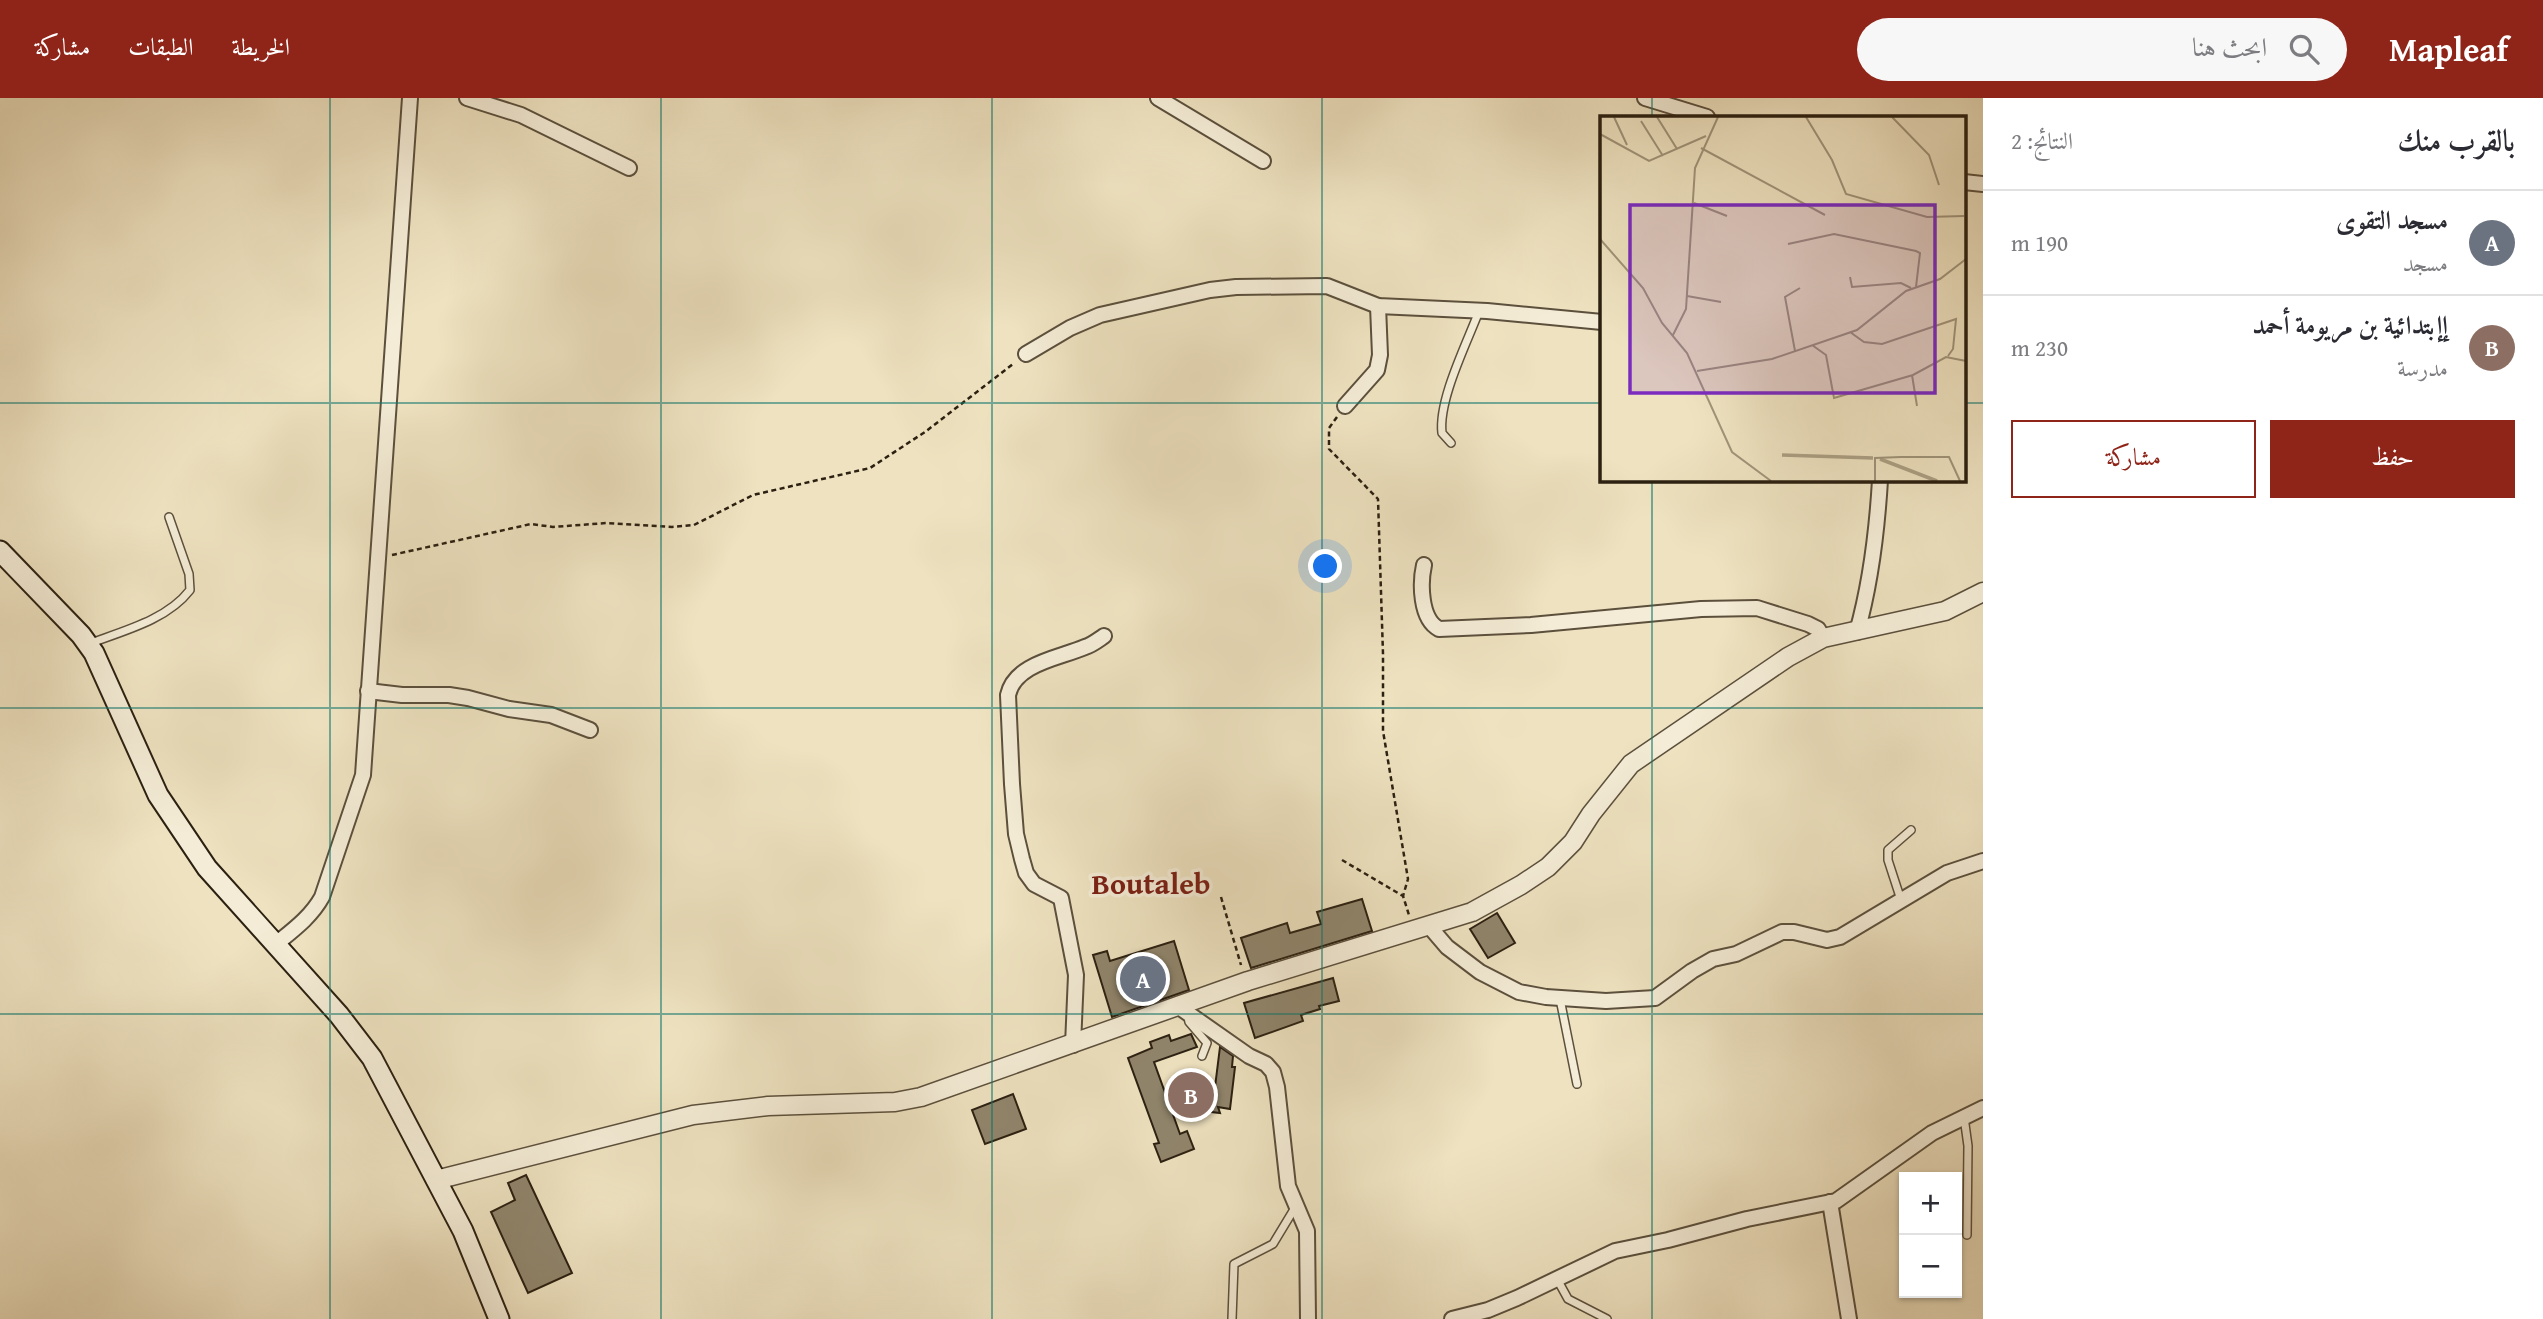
<!DOCTYPE html>
<html lang="ar">
<meta charset="utf-8">
<style>
:root{--surface:#fff;--page:#f7f7f7;--text:#2b2b33;--muted:#7c7c81;--line:#e1e1e2;--accent:#8f2418}
body{margin:0;font-family:"Gentium Book Plus",Amiri,serif;background:var(--page);color:var(--text);direction:rtl}
.controls{position:absolute;right:21px;bottom:21px;display:grid;overflow:hidden;border-radius:0px;box-shadow:0 2px 5px #0004}
.controls button{width:63px;height:63px;display:grid;place-items:center;padding:0;border:0;border-bottom:2px solid var(--line);background:var(--surface);color:var(--text);font:35px sans-serif}
.you{position:absolute;left:1326px;top:469px;width:24px;height:24px;margin:-18px;border:5px solid #fff;border-radius:50%;background:#1a73e8;box-shadow:0 0 0 10px #1a73e833}
.badge{display:grid;place-items:center;width:46px;height:46px;border-radius:50%;background:var(--accent);color:#fff;font-size:23px;font-weight:700}
.pin{position:absolute;translate:-50% -50%;border:4px solid #fff;box-shadow:0 2px 7px #0006}
.list{margin:0;padding:0;list-style:none}
h2{display:flex;justify-content:space-between;align-items:center;height:91px;margin:0;padding:0 28px;font-size:30px}
h2 small{font-size:23px;font-weight:400;color:var(--muted)}
.list li{display:grid;grid-template-columns:46px 1fr auto;gap:21px;align-items:center;box-sizing:border-box;height:105px;padding:0 28px;border-top:2px solid var(--line)}
.list b{display:block;font-size:26px;white-space:nowrap}
.list p{margin:0;font-size:23px;white-space:nowrap;color:var(--muted)}
.list em{font-size:23px;font-style:normal;color:var(--muted)}
.actions{display:flex;gap:14px;padding:21px 28px}
.actions a{flex:1;padding:16px 0;border:2px solid var(--accent);border-radius:0px;text-align:center;font-size:24px;color:var(--accent)}
.actions .main{background:var(--accent);color:#fff}
.icon{flex:none;width:38px;height:38px;fill:none;stroke:currentColor;stroke-width:2;stroke-linecap:round;stroke-linejoin:round}
.map{position:relative;flex:none;width:1983px;height:1221px;overflow:hidden;direction:ltr}
header{display:flex;align-items:center;gap:42px;box-sizing:border-box;height:98px;padding:0 35px;background:var(--accent);color:#fff}
header strong{font-size:33px}
nav{display:flex;gap:38px;margin-inline-start:auto;font-size:24px}
.search{width:490px;height:63px;background:var(--page);display:flex;align-items:center;gap:18px;box-sizing:border-box;padding:0 24px;border-radius:38px;color:var(--muted);font-size:26px}
main{display:flex}
aside{flex:1;background:var(--surface)}
.map>svg:first-child{display:block}
.building{fill:#90856c;stroke:#2b2011;stroke-width:2}
.lines{fill:none;stroke-linecap:round;stroke-linejoin:round}
.service-casing{stroke:#5c503d;stroke-width:10}
.minor-casing{stroke:#5c503d;stroke-width:18}
.tertiary-casing{stroke:#5c503d;stroke-width:21}
.secondary-casing{stroke:#2b2011;stroke-width:23}
.path{stroke:#2b2011;stroke-width:2.5;stroke-dasharray:5 3.5;stroke-linecap:butt}
.service{stroke:#f4ecd6;stroke-width:7}
.minor{stroke:#f4ecd6;stroke-width:14}
.tertiary{stroke:#f4ecd6;stroke-width:18}
.secondary{stroke:#f4ecd6;stroke-width:19}
.grid{fill:none;stroke:#0f766e;stroke-width:2;stroke-opacity:0.55}
.labels{text-anchor:middle;stroke-width:7;stroke-linejoin:round;paint-order:stroke}
.quarter-label{font-size:30px;font-weight:bold;fill:#7a1f14;stroke:#f4ecd6}
.inset-river{fill:none;stroke:#aca084;stroke-width:3.5}
.inset-road{fill:none;stroke:#a0947a;stroke-width:2}
.view{fill:#7b2cbf;fill-opacity:0.15;stroke:#7b2cbf;stroke-width:3.5}
.inset-edge{fill:none;stroke:#2b2011;stroke-width:3.5}
</style>
<header>
<strong>Mapleaf</strong>
<div class="search"><svg class="icon" aria-label="search" viewBox="0 0 24 24"><circle cx="10" cy="10" r="6"/><path d="M15 15l6 6"/></svg>ابحث هنا</div>
<nav><a>الخريطة</a><a>الطبقات</a><a>مشاركة</a></nav>
</header>
<main>
<aside>
<h2>بالقرب منك<small>النتائج: 2</small></h2>
<ul class="list">
<li><span class="badge" style="background:#6b7280">A</span><div><b>مسجد التقوى</b><p>مسجد</p></div><em>190 m</em></li>
<li><span class="badge" style="background:#8d6e63">B</span><div><b>إإبتدائية بن مريومة أحمد</b><p>مدرسة</p></div><em>230 m</em></li>
</ul>
<div class="actions"><a class="main">حفظ</a><a>مشاركة</a></div>
</aside>
<div class="map">
<svg width="1983" height="1221" viewBox="0 0 1983 1221">
<rect width="100%" height="100%" fill="#eee2c0"/>
<filter id="stains"><feTurbulence type="fractalNoise" baseFrequency=".00286" numOctaves="4"/><feColorMatrix values="0 0 0 0 .2 0 0 0 0 .09 0 0 0 0 .02 0 0 0 .5 -.17"/></filter>
<radialGradient id="worn" r=".72"><stop offset=".6" stop-color="#630" stop-opacity="0"/><stop offset="1" stop-color="#630" stop-opacity=".3"/></radialGradient>
<g class="building">
<path d="M1362,801L1372,833L1251,870L1241,840L1287,825L1290,835L1321,826L1317,814Z"/>
<path d="M1497,815L1515,845L1488,860L1470,831Z"/>
<path d="M1174,843L1189,892L1112,919L1093,857L1107,853L1110,863Z"/>
<path d="M1333,880L1339,903L1319,908L1320,911L1301,917L1303,923L1255,940L1244,905Z"/>
<path d="M1191,936L1197,949L1154,964L1180,1036L1187,1033L1194,1051L1161,1064L1154,1046L1159,1045L1128,960L1152,950L1150,944L1169,937L1171,943Z"/>
<path d="M1220,949L1233,958L1232,969H1235L1230,1011L1218,1009L1220,1015L1203,1013L1207,979L1214,997Z"/>
<path d="M1013,996L1026,1031L985,1046L972,1012Z"/>
<path d="M526,1077L572,1175L528,1195L491,1114L515,1102L508,1085Z"/>
</g>
<g class="lines">
<g class="service-casing">
<g id="service">
<path d="M1451,345L1442,335C1438,302 1467,245 1479,213"/>
<path d="M88,546C123,533 167,522 190,492L189,476L169,419"/>
<path d="M1901,802L1888,762V752L1911,732"/>
<path d="M1560,901L1577,986"/>
<path d="M1188,919L1189,924L1207,945L1202,958"/>
<path d="M1964,1019L1968,1048L1967,1137"/>
<path d="M1557,1181L1568,1201L1607,1221"/>
<path d="M1232,1221L1234,1166L1273,1146L1296,1108"/>
</g>
</g>
<g class="minor-casing">
<g id="minor">
<path d="M467,0L521,17L629,70"/>
<path d="M1158,0L1263,63"/>
<path d="M1645,0L1707,19"/>
<path d="M1964,84L1983,86"/>
<path d="M1026,256L1070,230L1100,217L1210,192L1236,189L1327,188L1378,208L1487,213L1602,224"/>
<path d="M1345,308L1377,272L1380,257L1378,208"/>
<path d="M1424,467C1420,485 1420,521 1439,531L1531,527L1701,511L1757,510L1808,526L1818,531L1823,540"/>
<path d="M1857,534C1871,484 1877,433 1880,382"/>
<path d="M368,593L402,597H449L468,600L509,611L551,617L590,632"/>
<path d="M1429,828L1447,849L1480,874L1519,894L1546,899L1606,903L1655,900L1692,873L1713,861L1736,856L1782,834H1794L1827,842L1840,839L1947,775L1983,763"/>
<path d="M276,846C293,832 311,819 322,799L363,677L410,0"/>
<path d="M1179,909L1249,958L1266,966L1273,974L1277,989L1288,1088L1307,1133L1308,1221"/>
<path d="M1073,947L1076,877L1061,800L1034,786L1026,775L1022,761L1016,736L1012,686L1008,597C1015,565 1060,560 1085,549C1092,547 1098,542 1104,538"/>
<path d="M1830,1104L1849,1221"/>
<path d="M1452,1221L1488,1212L1517,1200L1615,1153L1668,1142L1747,1121L1836,1103L1932,1035L1983,1010"/>
</g>
</g>
<g class="tertiary-casing">
<path id="tertiary" d="M436,1082L693,1017L768,1008L895,1004L921,999L1248,883L1472,814L1521,787L1548,769L1573,744L1591,716L1631,666L1788,559L1823,540L1945,513L1983,494"/>
</g>
<g class="secondary-casing">
<path id="secondary" d="M0,453L81,537L94,555L158,697L207,770L339,917L372,960L463,1133L499,1221"/>
</g>
<g class="path">
<path d="M1337,319L1329,330V351L1378,401L1383,556V633L1408,781L1403,798"/>
<path d="M392,457L531,426L553,429L606,425L672,429L694,427L753,397L870,370L925,334L1013,266"/>
<path d="M1342,762L1403,798L1409,817"/>
<path d="M1221,799L1241,867"/>
</g>
<use href="#service" class="service"/>
<use href="#minor" class="minor"/>
<use href="#tertiary" class="tertiary"/>
<use href="#secondary" class="secondary"/>
</g>
<path class="grid" d="M330,0V1221M661,0V1221M992,0V1221M1322,0V1221M1652,0V19M0,305H1602M1964,305H1983M1652,382V1221M0,610H1983M0,916H1983"/>
<g class="labels">
<g class="quarter-label">
<text x="1151" y="796">Boutaleb</text>
</g>
</g>
<g transform="translate(1600 18)">
<rect width="366" height="366" fill="#eee2c0"/>
<path class="inset-river" d="M182,339L273,342M280,343L337,365"/>
<path class="inset-road" d="M14,1L27,29M57,1L77,33M206,1L232,44L246,78L327,101L364,100M292,1L329,39L339,69M41,5L63,40M0,18L49,45L106,20M101,32L225,99M94,87L127,100M0,123L43,172L62,207L87,237L132,336L171,365M188,128L234,118L316,135L320,137L316,171M250,161L252,171L301,167L311,172M87,180L121,186M250,216L264,226L282,228L356,203L353,233L348,240M73,219L86,193L95,52L118,1M212,229L226,239L234,282L313,259L346,241L366,245M195,235L185,181L200,172M97,255L172,243L257,214L306,175L340,163L366,143M312,259L317,290M275,365V342L301,341H349L360,365"/>
<path class="view" d="M30,89H335V277H30Z"/>
<rect width="366" height="366" class="inset-edge"/>
</g>
<rect width="100%" height="100%" filter="url(#stains)"/>
<rect width="100%" height="100%" fill="url(#worn)"/>
</svg>
<div class="controls">
<button>+</button>
<button>−</button>
</div>
<div class="you"></div>
<div class="pin badge" style="left:1143px;top:881px;background:#6b7280">A</div>
<div class="pin badge" style="left:1191px;top:997px;background:#8d6e63">B</div>
</div>
</main>
